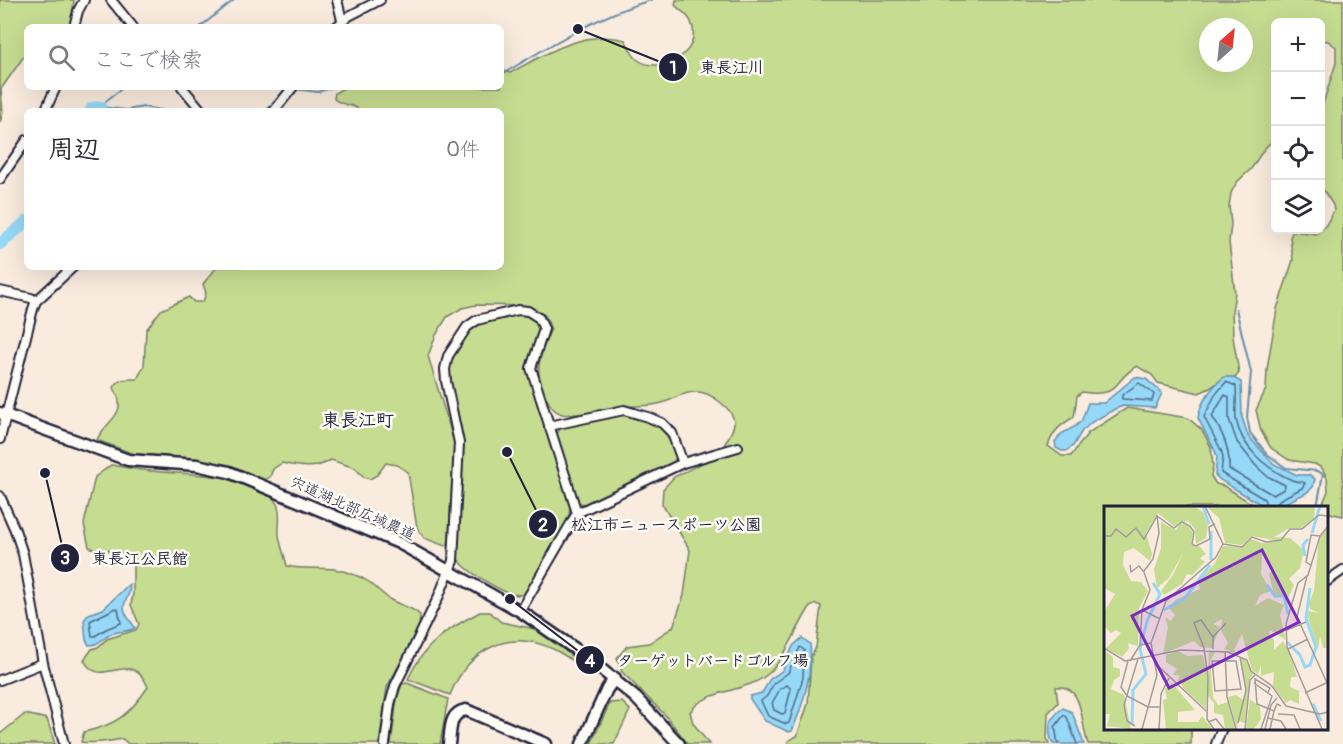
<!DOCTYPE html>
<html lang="ja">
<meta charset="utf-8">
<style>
:root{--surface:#fff;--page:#f7f7f7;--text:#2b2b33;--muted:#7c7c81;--line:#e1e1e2}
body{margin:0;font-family:Pangolin,"Klee One",sans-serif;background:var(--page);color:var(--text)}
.controls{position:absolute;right:18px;top:18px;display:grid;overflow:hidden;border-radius:9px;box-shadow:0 6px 24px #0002}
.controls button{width:54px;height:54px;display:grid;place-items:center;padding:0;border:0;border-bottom:2px solid var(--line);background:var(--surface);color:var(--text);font:30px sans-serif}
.compass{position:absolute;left:1199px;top:18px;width:54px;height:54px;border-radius:50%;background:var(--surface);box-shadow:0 6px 24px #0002;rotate:27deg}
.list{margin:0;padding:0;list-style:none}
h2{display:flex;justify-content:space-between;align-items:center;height:78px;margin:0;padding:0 24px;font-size:26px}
h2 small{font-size:20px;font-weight:400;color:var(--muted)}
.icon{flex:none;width:33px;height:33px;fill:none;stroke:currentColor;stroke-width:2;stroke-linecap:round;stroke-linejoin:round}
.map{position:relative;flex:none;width:1343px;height:744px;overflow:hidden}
.search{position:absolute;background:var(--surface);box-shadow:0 6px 24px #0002;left:24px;top:24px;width:480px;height:66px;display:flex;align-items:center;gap:15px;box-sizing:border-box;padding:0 21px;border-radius:9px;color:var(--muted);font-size:22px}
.panel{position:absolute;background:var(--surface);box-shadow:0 6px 24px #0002;left:24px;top:108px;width:480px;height:162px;border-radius:9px}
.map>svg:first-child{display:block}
.green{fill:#c6dc91;stroke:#747f66;stroke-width:1.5;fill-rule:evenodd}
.water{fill:#95d8f7;stroke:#678fac;stroke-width:1.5}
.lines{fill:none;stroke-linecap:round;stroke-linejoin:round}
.shore{stroke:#506b86;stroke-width:1.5}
.stream{stroke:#678fac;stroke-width:2}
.river{stroke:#95d8f7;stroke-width:12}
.street-casing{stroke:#22223b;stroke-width:12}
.secondary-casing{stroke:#22223b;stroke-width:15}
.street{stroke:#fdfcf7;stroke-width:8}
.secondary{stroke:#fdfcf7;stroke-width:10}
.labels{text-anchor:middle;stroke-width:5;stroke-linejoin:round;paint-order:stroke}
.street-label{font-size:15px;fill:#22223b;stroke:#fdfcf7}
.quarter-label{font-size:18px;font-weight:bold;fill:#22223b;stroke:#fdfcf7}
.inset-river{fill:none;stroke:#95d8f7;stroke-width:3}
.inset-road{fill:none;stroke:#a39b9c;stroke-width:1.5}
.view{fill:#7b2cbf;fill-opacity:0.15;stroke:#7b2cbf;stroke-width:3}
.inset-edge{fill:none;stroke:#22223b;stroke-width:3}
.leader{fill:none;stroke:#22223b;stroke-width:2}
.callout-dot{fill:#22223b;stroke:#fdfcf7;stroke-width:2}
.mark-label{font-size:18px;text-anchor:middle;font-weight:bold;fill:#fff}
.callout-label{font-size:16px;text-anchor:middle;font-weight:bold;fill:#22223b;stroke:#fdfcf7;stroke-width:5;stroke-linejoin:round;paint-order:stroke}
</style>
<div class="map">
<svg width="1343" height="744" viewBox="0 0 1343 744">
<rect width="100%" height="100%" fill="#f9ebdd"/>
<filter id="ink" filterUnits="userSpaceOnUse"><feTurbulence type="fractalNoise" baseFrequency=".0167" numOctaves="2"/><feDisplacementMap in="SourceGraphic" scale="12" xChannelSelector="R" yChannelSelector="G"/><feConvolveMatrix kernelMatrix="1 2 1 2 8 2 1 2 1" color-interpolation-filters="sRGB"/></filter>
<g filter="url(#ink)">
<g class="green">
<path d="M0,0H74L71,27H27V52L1,89L3,113L0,122Z"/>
<path d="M676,0H1343V516L1330,513L1323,503L1328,491L1327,478L1322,468L1315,464L1289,460L1271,448L1261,431L1256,410L1266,389L1267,369L1277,309L1293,260L1290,237L1293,231L1316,234L1326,225L1334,210L1333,205L1321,186L1320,113L1336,63V47L1328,41L1321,40L1320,22H1276L1275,138L1264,149L1251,169L1237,182L1231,193L1229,206L1231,224L1229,242L1235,293L1232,311L1233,337L1239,373L1235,378L1225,377L1210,388L1199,393L1158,383L1152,375L1137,366C1111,381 1122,398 1082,392L1077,396L1074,417C1060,425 1053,431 1048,446L1062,456H1071L1088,433L1127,408L1188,418L1202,430L1211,447L1213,466L1211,476L1216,484L1224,486L1257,507H1106V728H1191V744H1088C1081,726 1084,683 1056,687L1058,703L1048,713L1047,738L1049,744H787L788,741L797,736L808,704L811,657L816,647L821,606L816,604L810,607C797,627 785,659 768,674C746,693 705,689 690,712L693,723L709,744H688L666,716L622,672L617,658L627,646L649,643L673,627L684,595L690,550L662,504L663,489L674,477L720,454C723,443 735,432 734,421C732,408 709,391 696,392C682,392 675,399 662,403C649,407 635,405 621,407C608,409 574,417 562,414C553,411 551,406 547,399C532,373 540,354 551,329L545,315L525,306L476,305L462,308L447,317L436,335L428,356L454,442L449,537L448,545L445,546L424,538L417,528L408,472L397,465L386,463L377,475L370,479L364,477L355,468L331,460C315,470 300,467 282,463L273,469L270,477L264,480L230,465L187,458L134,454L97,440C104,421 130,416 114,388C118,378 127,379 137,379L144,366L146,330L161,310L189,297L194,302H203L206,293L203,284L217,267H501V111H361C355,104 342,106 334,99L335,93L345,87H501V70L510,73C545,54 585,29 625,40C629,46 632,56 638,60C662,76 704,52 691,22C688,14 680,11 675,5ZM1208,27H1244V63H1208Z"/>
<path d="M523,312L536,318L540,326L538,340L528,364L529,375L570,506C569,533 543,566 530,589L523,595C518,595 513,595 508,593C496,588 462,569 457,557L462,445L458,417L448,377L449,367L464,334L473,325Z"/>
<path d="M623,413L643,418L664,428L676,456L673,465L586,505L577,502L556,435L561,427Z"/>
<path d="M111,465C124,467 138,470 152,471C182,475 260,471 277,504C282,515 278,524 279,535C280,545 285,556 287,566C303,570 317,567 334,569C344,571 360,576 369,582C377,588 383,595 391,600C401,606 412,607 420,615L419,629L387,687L379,744H128L123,739C108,741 97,744 81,742L84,732C116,725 129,715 148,687C133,650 106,683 90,668C87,666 86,663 84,660L92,649L98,647L107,639L136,630L139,624L131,605L133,594V561C114,544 108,555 89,547L84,524L95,477Z"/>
<path d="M480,612H490L501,622L535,629L543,633L595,675C582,668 569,657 555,650C508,627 468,650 450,695L408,679C424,644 447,629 480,612Z"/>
<path d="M407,683L448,699L440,744H391L397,699L402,684Z"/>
<path d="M622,702L630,710L614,744H591L610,703Z"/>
<path d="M25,714L47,719L55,744H0V734Z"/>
</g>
<g class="water">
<path d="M1135,377L1146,379L1162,393L1155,408L1123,406L1115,409L1092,422L1082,431L1073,446L1066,451H1062L1056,448L1055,442L1061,434L1076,426L1082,420L1088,403H1104Z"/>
<path d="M1224,377H1232L1241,382L1242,417L1248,436L1274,464L1297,475H1310L1315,479L1313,487L1306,493L1277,507H1265L1220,480L1215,475L1217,457L1215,451L1198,418C1200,402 1212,387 1224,377Z"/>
<path d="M129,584C132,593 125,598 124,607C124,616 132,621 135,628C127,633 119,630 111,634C103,638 97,646 89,645L86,640L84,620L89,614L103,609Z"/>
<path d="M802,638L810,644C813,673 803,705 792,731L789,732L765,721L750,699V696L762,693L770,679L783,670L793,646Z"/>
<path d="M1063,708L1072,712L1084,744H1053C1046,730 1050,717 1063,708Z"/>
</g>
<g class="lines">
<g class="shore">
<path d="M1139,383L1154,394L1152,401L1122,399V395Z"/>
<path d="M1225,395L1229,397V419L1237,442L1256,466L1267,476L1285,485L1284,489L1273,495L1229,469C1230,448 1223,434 1212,416Z"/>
<path d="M1267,507L1264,499L1221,473L1223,457L1221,450L1204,417L1215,395L1226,382L1236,386C1237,397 1235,409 1236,419C1241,448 1267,469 1292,480C1296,482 1301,481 1305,483L1302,488L1279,500L1276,507"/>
<path d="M116,608L118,609L121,623L106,629L95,636H92L90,621Z"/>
<path d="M800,647L804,650L803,678L789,723L786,724L768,716L761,701L767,696L774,683L788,673Z"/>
<path d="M787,685L791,689L785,713L782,714L774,710L772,703L780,689Z"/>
<path d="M1058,744L1055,727L1064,715L1067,717L1077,744"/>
</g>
<g class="stream">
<path d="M200,27L234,0"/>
<path d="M501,72H506C554,43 597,16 651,0"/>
<path d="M295,89L318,92L333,87"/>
<path d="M101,107L126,110L144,107L165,111"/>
<path d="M102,107L107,100L124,87"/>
<path d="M266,111L287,88L290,89"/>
<path d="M1236,309L1251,372L1247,417L1250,433L1267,454L1286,468L1317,471L1323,474L1317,507"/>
</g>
<g class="river">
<path d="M90,111L92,108L101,107"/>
<path d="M0,244L27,221"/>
</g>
<g class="street-casing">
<g id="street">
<path d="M111,0L133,27"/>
<path d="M337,0L342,20"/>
<path d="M74,27L78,11L84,0"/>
<path d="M336,27L349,16L380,0"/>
<path d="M182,87L202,111"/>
<path d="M45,111L56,87"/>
<path d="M274,111L293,87"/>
<path d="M0,179L27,140"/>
<path d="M0,291L31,298L36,301"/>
<path d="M549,426L624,410L648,417L662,423L672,433L683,463"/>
<path d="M0,439L33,309L36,301L73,267"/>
<path d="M0,496L15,530L23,554L43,663L64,744"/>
<path d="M1326,582L1343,570"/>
<path d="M520,611L577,513L683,463L738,447"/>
<path d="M0,680L43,663"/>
<path d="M385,744L390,704L395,686L438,598L453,561L459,443L446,381L445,369L448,356L467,327L477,320L518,310L528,311L539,318L544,329L531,368L577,513"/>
<path d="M1216,744L1222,728"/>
</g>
</g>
<g class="secondary-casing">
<g id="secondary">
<path d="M0,413L128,460L197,465L229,472L399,543L520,611L584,655L636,698L679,744"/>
<path d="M449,744C451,729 449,713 466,710L546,744"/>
<path d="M582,744L607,689L615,678"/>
</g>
</g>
<use href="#street" class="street"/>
<use href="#secondary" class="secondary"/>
</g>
</g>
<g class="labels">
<g class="street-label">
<text transform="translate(353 508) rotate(24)" y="5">宍道湖北部広域農道</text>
</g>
<g class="quarter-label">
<text x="358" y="426">東長江町</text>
</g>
</g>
<g transform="translate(1104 506)">
<rect width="224" height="224" fill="#f9ebdd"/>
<path d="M0,0H90L99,6L104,20L102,32L92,38L91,23L84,15L70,20L54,7L42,27L48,48L46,55L30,42L20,46L19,59L27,75L37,76L44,85L35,102L34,140L24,137L25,143L18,151L2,142L17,127L12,124L7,127L0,120V106L11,88L0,82ZM102,0H211L210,13L197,22H186L170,31L186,32L200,44L196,62L185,73L190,79L184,93L170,88L165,69L168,64L158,48L157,68L167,85L156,89L151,100L164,92L180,99L176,109L182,134L166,124L165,127L170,134V144L179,135L186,148L193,171H187L186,181L195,185V198L186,194L182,197L169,180L170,166L157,170V159L154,168L148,164L138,128L130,144L134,149L120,143L124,137L117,124L118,113L109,118L116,121L108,142L96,141L90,135L59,148L64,121L61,111L67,115L71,109L65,102L71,94L96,83L94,76L111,57L119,40L137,41L147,33L158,37L175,35L148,30L138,39L121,37L115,12ZM57,16L72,24L76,18L84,19L89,27L87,39L95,40L102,48L96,52L101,56L88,69L83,68L78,78L60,89L57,85L69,69L79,47L65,72L53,82L50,63L57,42ZM223,22V142H219L216,130L214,143L203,108L205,105L215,107L206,103L205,97L210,85L215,32ZM0,144L9,151V161L16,163V170L10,174L7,183L20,189L27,223L3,220L6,208H0ZM74,145L84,150L99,149L104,173L102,203L79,182L77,175L73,176L76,169H69L73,163L62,156V149ZM105,145L111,146L106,155L109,191L114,199L124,196L131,223H121L119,209L110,207V197L103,189ZM137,153H141L150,168L146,172L141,217L134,215L133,223L124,191L132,189L139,194L142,186ZM68,177L91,204L74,206V216H94L98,210L109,223H62L59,194L63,193L61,183ZM146,193L156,201L157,213L150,223H142Z" fill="#c6dc91"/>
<path class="inset-river" d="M99,0L105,18M107,25V54M208,27L216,0M201,50L199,39L204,33M163,79L171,90H180L184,108M60,104L81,92L106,59M43,115L56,88L49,77M183,136L196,149L201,161L206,159L212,141L202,112L206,82M209,198L217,215M28,219L29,184L42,168L36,143L43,115"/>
<path class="inset-road" d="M0,30H7L12,23L22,31L32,22L40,33L53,10L70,22L78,16L86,20L90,26L88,38L92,40L106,33L105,21L111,18M119,38L138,41L148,31L162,36L177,34L186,23H198L215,9L224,10M26,59L27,66L35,60L40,66L46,84L38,104L56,113M208,60L202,56L207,29L216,30M40,65L49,53L55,27L53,9M203,70L193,111L224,179M183,124L202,116M109,131L97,114L90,117L100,142L104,172L103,213L110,223M36,139L38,104M0,142L21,155L77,144L124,146L143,154L147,165L168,180L182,200L216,208L224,206M109,143V131L122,117M184,143L204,133M121,145L123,191L132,223M24,155L17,181L23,190L44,201H57M26,155L36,139L47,137M108,155H132L137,183L111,185ZM51,157L102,205M150,177L168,190L157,223M164,186L166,182L151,173L153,198L170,205L173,198L177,200M201,187L222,177M174,208L190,209L196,223M164,212L177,215L182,223M104,216L112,213L120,223M134,217L142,184L136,151M31,220L23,215L20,199L34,153M38,223L53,169L47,137L62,95L112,51L119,38L101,0M55,223L57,188L65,172M141,223L146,174L152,168M161,223L167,199L173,192M166,223L170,205M218,223L183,141L182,118L194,77L204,69L216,30L224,20"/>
<path class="view" d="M158,44L195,116L65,182L28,110Z"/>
<rect width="224" height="224" class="inset-edge"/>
</g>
<path class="leader" d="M578 29L673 67M507 452L543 524M45 473L65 558M510 599L590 660"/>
<g class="callout-dot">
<circle cx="578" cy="29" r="6"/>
<circle cx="507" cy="452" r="6"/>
<circle cx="45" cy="473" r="6"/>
<circle cx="510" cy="599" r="6"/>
<circle cx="673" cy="67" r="15"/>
<circle cx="543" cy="524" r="15"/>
<circle cx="65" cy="558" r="15"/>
<circle cx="590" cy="660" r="15"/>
</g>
<g class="mark-label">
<text x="673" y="74">1</text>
<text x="543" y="531">2</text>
<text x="65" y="564">3</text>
<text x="590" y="667">4</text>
</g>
<g class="callout-label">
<text x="732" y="73">東長江川</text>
<text x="666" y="530">松江市ニュースポーツ公園</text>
<text x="140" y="564">東長江公民館</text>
<text x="713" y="666">ターゲットバードゴルフ場</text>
</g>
</svg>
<div class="controls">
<button>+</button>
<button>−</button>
<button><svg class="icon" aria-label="locate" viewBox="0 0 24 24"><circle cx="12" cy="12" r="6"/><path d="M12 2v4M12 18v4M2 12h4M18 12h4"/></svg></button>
<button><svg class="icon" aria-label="layers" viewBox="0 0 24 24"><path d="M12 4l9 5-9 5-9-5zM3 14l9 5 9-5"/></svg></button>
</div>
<svg class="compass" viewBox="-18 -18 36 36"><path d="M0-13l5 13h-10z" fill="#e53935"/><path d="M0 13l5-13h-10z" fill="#7c7c81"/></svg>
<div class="search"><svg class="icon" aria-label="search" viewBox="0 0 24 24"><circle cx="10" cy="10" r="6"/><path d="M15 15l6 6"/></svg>ここで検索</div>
<section class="panel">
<h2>周辺<small>0件</small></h2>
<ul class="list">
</ul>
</section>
</div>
